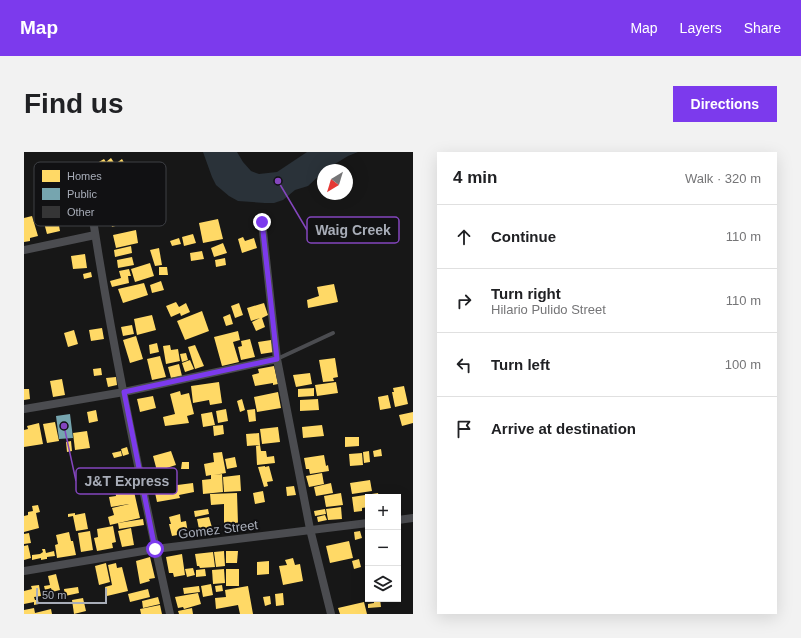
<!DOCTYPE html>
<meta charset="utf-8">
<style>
:root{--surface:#fff;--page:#f2f2f2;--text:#202124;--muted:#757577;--line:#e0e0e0;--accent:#7c3aed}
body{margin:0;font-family:Arial,sans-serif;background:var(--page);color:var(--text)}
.controls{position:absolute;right:12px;bottom:12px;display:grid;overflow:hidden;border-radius:0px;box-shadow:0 4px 16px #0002}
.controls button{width:36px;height:36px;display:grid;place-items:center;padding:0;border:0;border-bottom:1px solid var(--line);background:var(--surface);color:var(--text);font:20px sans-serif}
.compass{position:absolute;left:293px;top:12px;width:36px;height:36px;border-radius:50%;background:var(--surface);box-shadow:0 4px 16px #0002;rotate:218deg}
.scale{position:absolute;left:12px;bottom:10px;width:71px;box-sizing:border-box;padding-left:4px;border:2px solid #a8adb8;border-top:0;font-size:11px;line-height:14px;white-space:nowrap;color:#a8adb8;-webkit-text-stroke:3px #111113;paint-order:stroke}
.stop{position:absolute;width:12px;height:12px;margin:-9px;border:3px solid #7c3aed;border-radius:50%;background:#fff}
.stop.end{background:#7c3aed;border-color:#fff;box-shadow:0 1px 4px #0008}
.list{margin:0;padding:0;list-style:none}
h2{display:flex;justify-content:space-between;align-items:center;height:52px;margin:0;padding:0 16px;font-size:17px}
h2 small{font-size:13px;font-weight:400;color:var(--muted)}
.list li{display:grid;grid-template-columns:26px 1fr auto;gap:12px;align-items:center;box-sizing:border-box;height:64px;padding:0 16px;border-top:1px solid var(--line)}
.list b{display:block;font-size:15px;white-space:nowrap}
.list p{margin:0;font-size:13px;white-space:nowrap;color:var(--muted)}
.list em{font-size:13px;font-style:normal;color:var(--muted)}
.icon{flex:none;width:22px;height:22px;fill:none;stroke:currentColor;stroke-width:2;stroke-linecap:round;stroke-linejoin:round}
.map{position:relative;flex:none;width:389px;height:462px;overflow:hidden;border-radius:0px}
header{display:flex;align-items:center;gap:24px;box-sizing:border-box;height:56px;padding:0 20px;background:var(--accent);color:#fff}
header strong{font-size:19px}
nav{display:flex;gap:22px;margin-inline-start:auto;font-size:14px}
.intro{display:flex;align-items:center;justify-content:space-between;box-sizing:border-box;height:96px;padding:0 24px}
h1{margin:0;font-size:28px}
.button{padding:10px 18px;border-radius:0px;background:var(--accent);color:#fff;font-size:14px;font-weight:700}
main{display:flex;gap:24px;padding:0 24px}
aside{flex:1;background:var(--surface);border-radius:0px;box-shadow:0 4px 16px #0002}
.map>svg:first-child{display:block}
.water{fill:#2a3239}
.homes{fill:#ffd966}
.public{fill:#76a5af}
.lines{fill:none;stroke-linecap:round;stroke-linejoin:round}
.service{stroke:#4b4c50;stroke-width:4}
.minor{stroke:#4b4c50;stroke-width:8}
.route{stroke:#7c3aed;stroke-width:5}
.labels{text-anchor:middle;stroke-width:4;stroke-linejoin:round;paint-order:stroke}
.street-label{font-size:13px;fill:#a8adb8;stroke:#111113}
.key{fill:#111113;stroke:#3e4045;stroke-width:1}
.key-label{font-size:11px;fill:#a8adb8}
.leader{fill:none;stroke:#8446be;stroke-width:1.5}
.callout-dot{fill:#8446be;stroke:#111113;stroke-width:1.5}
.callout{fill:#111113;stroke:#8446be;stroke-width:1.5}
.callout-label{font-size:14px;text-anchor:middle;font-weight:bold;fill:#a8adb8}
</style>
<header>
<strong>Map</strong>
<nav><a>Map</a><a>Layers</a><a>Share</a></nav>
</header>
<div class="intro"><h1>Find us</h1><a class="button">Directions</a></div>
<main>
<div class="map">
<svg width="389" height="462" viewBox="0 0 389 462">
<rect width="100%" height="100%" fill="#171717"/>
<path class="water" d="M179,0H213L219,10L227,19L235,22L253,20L283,0H334L324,4L301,18H299V20L284,34L271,38L259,48L250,51H241L214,49L205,44L192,33L188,25Z"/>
<g class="homes">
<path d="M87,6L91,12L98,7L103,16L75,34L70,26L74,23L68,14L80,7L82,10Z"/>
<path d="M109,57L112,68L88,75L85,64Z"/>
<path d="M33,63L36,79L23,82L19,67Z"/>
<path d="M8,64L14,84L6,86V89L0,90V66Z"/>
<path d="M194,67L199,87L179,91L175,71Z"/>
<path d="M112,78L114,91L92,96L89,83Z"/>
<path d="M169,82L172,91L160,94L158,85Z"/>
<path d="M219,85L221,89L230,86L233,96L218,101L214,87Z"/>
<path d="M155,86L157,92L148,94L146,89Z"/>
<path d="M199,91L203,101L190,105L187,96Z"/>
<path d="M107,94L108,101L91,105L90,98Z"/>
<path d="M135,96L138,113L131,114L126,98Z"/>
<path d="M178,99L180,107L167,109L166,101Z"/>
<path d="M61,102L63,116L49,117L47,104Z"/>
<path d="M108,105L110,113L94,116L93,108Z"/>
<path d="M201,106L202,113L192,115L191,108Z"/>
<path d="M126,111L130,124L111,130L107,117Z"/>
<path d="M135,115H143L144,123H135Z"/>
<path d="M105,117L107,124H104L105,131L88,135L86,129L97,126L95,119Z"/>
<path d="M67,120L68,125L60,127L59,122Z"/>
<path d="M137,129L140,138L128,141L126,133Z"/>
<path d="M120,131L124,143L99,151L94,137Z"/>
<path d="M310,132L314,150L284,156L283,148L295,144L293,135Z"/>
<path d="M152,150L155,155L162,151L166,160L157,164L156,161L147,165L142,154Z"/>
<path d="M215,151L219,163L211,166L207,154Z"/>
<path d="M240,151L244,163L238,166L241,175L232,179L228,170L236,166L227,169L223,156Z"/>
<path d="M178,159L185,179L161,188L153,169Z"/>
<path d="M206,162L209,172L202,174L199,165Z"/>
<path d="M128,163L132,178L113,183L110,167Z"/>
<path d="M108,173L110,182L99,184L97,175Z"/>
<path d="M78,176L80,187L67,189L65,178Z"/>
<path d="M50,178L54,192L44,195L40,181Z"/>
<path d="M214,179L216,188L209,190L215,210L198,214L190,185Z"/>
<path d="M112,184L119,207L106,211L99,188Z"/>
<path d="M226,187L231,205L217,208L214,195L218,194L217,189Z"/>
<path d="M247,188L250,200L237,202L234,190Z"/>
<path d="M133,191L135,200L126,202L125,193Z"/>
<path d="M146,193L147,198L154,197L156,209L142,212L139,194Z"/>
<path d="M171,193L180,214L171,217L164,195Z"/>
<path d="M162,201L164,208L158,210L156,202Z"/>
<path d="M136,204L142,225L128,228L123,207Z"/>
<path d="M311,206L314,225L309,226L310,229L299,230L295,208Z"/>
<path d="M166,208L170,217L161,220L158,211Z"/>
<path d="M155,212L158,224L147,226L144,215Z"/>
<path d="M250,214L254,232L249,233V231L231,234L228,223L235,221L234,217Z"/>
<path d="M77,216L78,223L70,224L69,217Z"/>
<path d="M286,221L288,232L272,235L269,223Z"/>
<path d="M92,225L93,233L84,235L82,226Z"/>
<path d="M38,227L41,243L29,245L26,229Z"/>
<path d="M195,230L198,251L186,253L185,248L169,251L167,234Z"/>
<path d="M312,230L314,241L293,244L291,233Z"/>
<path d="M380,234L384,252L371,255L368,240H370L369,236Z"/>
<path d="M290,236V244L274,245V237Z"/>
<path d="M0,237H5L6,247L0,248Z"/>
<path d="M156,239L157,243L165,241L170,262L163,264L165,271L141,274L139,265L151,262L146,242Z"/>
<path d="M254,240L257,256L233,260L230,245Z"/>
<path d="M364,243L367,256L356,258L354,245Z"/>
<path d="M129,244L132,256L116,260L113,247Z"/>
<path d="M218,247L221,258L216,260L213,249Z"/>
<path d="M294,247L295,258L276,259V248Z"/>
<path d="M202,257L204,269L194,271L192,259Z"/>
<path d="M231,257L232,269L225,270L223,258Z"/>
<path d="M72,258L74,269L65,271L63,260Z"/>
<path d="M188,260L191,273L179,275L177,262Z"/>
<path d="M389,260V271L378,274L375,263Z"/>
<path d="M31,270L35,289L23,291L19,272Z"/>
<path d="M15,271L19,292L0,295V278L4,277L3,274Z"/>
<path d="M199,273L200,282L190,284L189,274Z"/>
<path d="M298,273L300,284L279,286L278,275Z"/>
<path d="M254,275L256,290L238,292L236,277Z"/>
<path d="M63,279L66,296L51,298L49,281Z"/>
<path d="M235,281L236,293L223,294L222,282Z"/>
<path d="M321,285H335V294L321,295Z"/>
<path d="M47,289L48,299L43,300L42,290Z"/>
<path d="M236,293L237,299H242L243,305L250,304L251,311L233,313L232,294Z"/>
<path d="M103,295L105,302L99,304L97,297Z"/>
<path d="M357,297L358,304L350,305L349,299Z"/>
<path d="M97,299L98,304L90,306L88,301Z"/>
<path d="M147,299L152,313L133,319L129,304Z"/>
<path d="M345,299L346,310L340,311L339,300Z"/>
<path d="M198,300L202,321L190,323L198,322L199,340L179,342L178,328L187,327V323L182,324L180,312L190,310L189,301Z"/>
<path d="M338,301L339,313L326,314L325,302Z"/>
<path d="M300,303L302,314L304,313L305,319L286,322L285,317H282L280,306Z"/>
<path d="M211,305L213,315L203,317L201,307Z"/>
<path d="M158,310H165V317H157Z"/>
<path d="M241,314V315L245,314L249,329L243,330L244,334L240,335L234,315Z"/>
<path d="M298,321L300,332L285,335L282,324Z"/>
<path d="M216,323L217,339L200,340L199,325Z"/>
<path d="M346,328L348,339L328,342L326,331Z"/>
<path d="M169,331L170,340L155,343L156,346L133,350L130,336Z"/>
<path d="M307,331L309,341L292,344L290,335Z"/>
<path d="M270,334L272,343L263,344L262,335Z"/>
<path d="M109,335L116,366L86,373L84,365L90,363L88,356L105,352L87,355L85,345L92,344L91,338Z"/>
<path d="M239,339L241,350L231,352L229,341Z"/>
<path d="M213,341L214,372L200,373V352L187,353L186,342Z"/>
<path d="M317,341L319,353L302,355L300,344Z"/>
<path d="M354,341L355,345H344V355L338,356V359L330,360L328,345Z"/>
<path d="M14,353L16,360L12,361L15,376L0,380V364L4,363V360L9,359L8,354Z"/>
<path d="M317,355L318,367L304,368L302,357Z"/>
<path d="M184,357L185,362L171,365L170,359Z"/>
<path d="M301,357L302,362L291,364L290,359Z"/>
<path d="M51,361V363L61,361L64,377L52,379L49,364L44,365V362Z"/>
<path d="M156,362L157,370L162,369L164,381L148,384L145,372H147L145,365Z"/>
<path d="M301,363L303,368L294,370L293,365Z"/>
<path d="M185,365L189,379L176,382L173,367Z"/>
<path d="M119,367L120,373L95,377L94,371Z"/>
<path d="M89,374L92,390L88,391L89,396L73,399L70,386L74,385L73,377Z"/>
<path d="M107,376L110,393L98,395L94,379Z"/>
<path d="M66,379L69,398L57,400L54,381Z"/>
<path d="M336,379L338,386L331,388L330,380Z"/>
<path d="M45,380L47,389H49L52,403L33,406L31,393L34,392L32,383Z"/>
<path d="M5,381L7,391L0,392V382Z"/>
<path d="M325,389L329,406L306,411L302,394Z"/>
<path d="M4,393L7,406L0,408V394Z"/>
<path d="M18,397H21L22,401L30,399L31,404L23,405V407H22L17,408V406L8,408V403L16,402L19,400Z"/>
<path d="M200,399L201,414L192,415L190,400Z"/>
<path d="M202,399H214L213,411H202Z"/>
<path d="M189,400L191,415L176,416L175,414H173L171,402Z"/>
<path d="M158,402L161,423L150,425L149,421H145L142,405Z"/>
<path d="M126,405L131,426L125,427L126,429L116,432L112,409Z"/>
<path d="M269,406L271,413L276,412L279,429L259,433L255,414L263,413L261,408Z"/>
<path d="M335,407L337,415L330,417L328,409Z"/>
<path d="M245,409V422L233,423V410Z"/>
<path d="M82,411L86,430L75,433L71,414Z"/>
<path d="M92,411L93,416L98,415L104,439L83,444L81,435L88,433L84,413Z"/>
<path d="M169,416L171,423L163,425L161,417Z"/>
<path d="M181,417L182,424L172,425V418Z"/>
<path d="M200,417L201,431L189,432L188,418Z"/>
<rect x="202" y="417" width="13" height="17"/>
<path d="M32,422L36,438L28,440L27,436L21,438L20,434L26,433L24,424Z"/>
<path d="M187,432L189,443L179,445L177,434Z"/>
<path d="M15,433L17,444L10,445L11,448H14L15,452L10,453V450L0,452V439L8,437L7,434Z"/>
<path d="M198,433L199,439L192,440L191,434Z"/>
<path d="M175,434L176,440L160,442L159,436Z"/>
<path d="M224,434L229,462H216L214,453L192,457L191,446L202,445L201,438Z"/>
<path d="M54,435L55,441L41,444L40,437Z"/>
<path d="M124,437L126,445L106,450L104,442Z"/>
<path d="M174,441L177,452L160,457L159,455L154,456L151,445Z"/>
<path d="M259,441L260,453L252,454L251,442Z"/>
<path d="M246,444L247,452L241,454L239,445Z"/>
<path d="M134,445L136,452L119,456L118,449Z"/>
<path d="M59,446L62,459L50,462L48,448Z"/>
<path d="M350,447H356L357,455L344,456V452L350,451Z"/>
<path d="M340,450L343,462H316L314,456Z"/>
<path d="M136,453L138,462H117L116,457Z"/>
<path d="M10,456L11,461L27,457L28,462H0V458Z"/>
<path d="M168,456L169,462H155L154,459Z"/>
</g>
<path class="public" d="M46,262L49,286L35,287L32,264Z"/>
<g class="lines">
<path class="service" d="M253,207L309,181"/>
<g class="minor">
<path d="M63,28C84,174 114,318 146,462"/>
<path d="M238,70L253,207L286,377L307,462"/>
<path d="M0,98L71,83"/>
<path d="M0,257L100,240L253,207"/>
<path d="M374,368L389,366"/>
<path d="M0,419L131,397L344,371"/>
</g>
</g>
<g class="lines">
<path class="route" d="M131,397L100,240L253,207L238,70"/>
</g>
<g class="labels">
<g class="street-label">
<text transform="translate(194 377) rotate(-7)" y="5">Gomez Street</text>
</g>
</g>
<rect x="10" y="10" width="132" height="64" rx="6" class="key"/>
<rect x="18" y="18" width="18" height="12" fill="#ffd966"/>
<rect x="18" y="36" width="18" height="12" fill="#76a5af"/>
<rect x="18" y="54" width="18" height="12" fill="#353536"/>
<g class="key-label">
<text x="43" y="28">Homes</text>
<text x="43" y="46">Public</text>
<text x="43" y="64">Other</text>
</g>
<path class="leader" d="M254 29L283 78M40 274L52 329"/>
<g class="callout-dot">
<circle cx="254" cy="29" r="4"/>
<circle cx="40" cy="274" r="4"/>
</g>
<g class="callout">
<rect x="283" y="65" width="92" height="26" rx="4"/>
<rect x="52" y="316" width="101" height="26" rx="4"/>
</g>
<g class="callout-label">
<text x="329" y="83">Waig Creek</text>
<text x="103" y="334">J&amp;T Express</text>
</g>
</svg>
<div class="controls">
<button>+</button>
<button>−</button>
<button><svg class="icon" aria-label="layers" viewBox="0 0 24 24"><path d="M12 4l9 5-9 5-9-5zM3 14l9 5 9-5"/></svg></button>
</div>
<svg class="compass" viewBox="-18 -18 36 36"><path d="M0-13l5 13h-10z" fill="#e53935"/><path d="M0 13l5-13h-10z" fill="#757577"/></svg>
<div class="scale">50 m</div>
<div class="stop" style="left:131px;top:397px"></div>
<div class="stop end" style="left:238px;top:70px"></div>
</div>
<aside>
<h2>4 min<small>Walk · 320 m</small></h2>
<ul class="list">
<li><svg class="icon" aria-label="ahead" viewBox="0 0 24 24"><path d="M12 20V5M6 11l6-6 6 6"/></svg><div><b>Continue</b></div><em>110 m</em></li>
<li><svg class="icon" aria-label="right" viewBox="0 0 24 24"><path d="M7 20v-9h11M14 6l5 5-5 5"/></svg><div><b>Turn right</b><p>Hilario Pulido Street</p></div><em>110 m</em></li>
<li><svg class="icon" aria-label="left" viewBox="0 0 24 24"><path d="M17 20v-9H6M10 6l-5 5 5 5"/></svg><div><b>Turn left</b></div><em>100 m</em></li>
<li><svg class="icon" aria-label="arrive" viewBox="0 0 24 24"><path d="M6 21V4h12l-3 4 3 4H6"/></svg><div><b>Arrive at destination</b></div></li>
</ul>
</aside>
</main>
